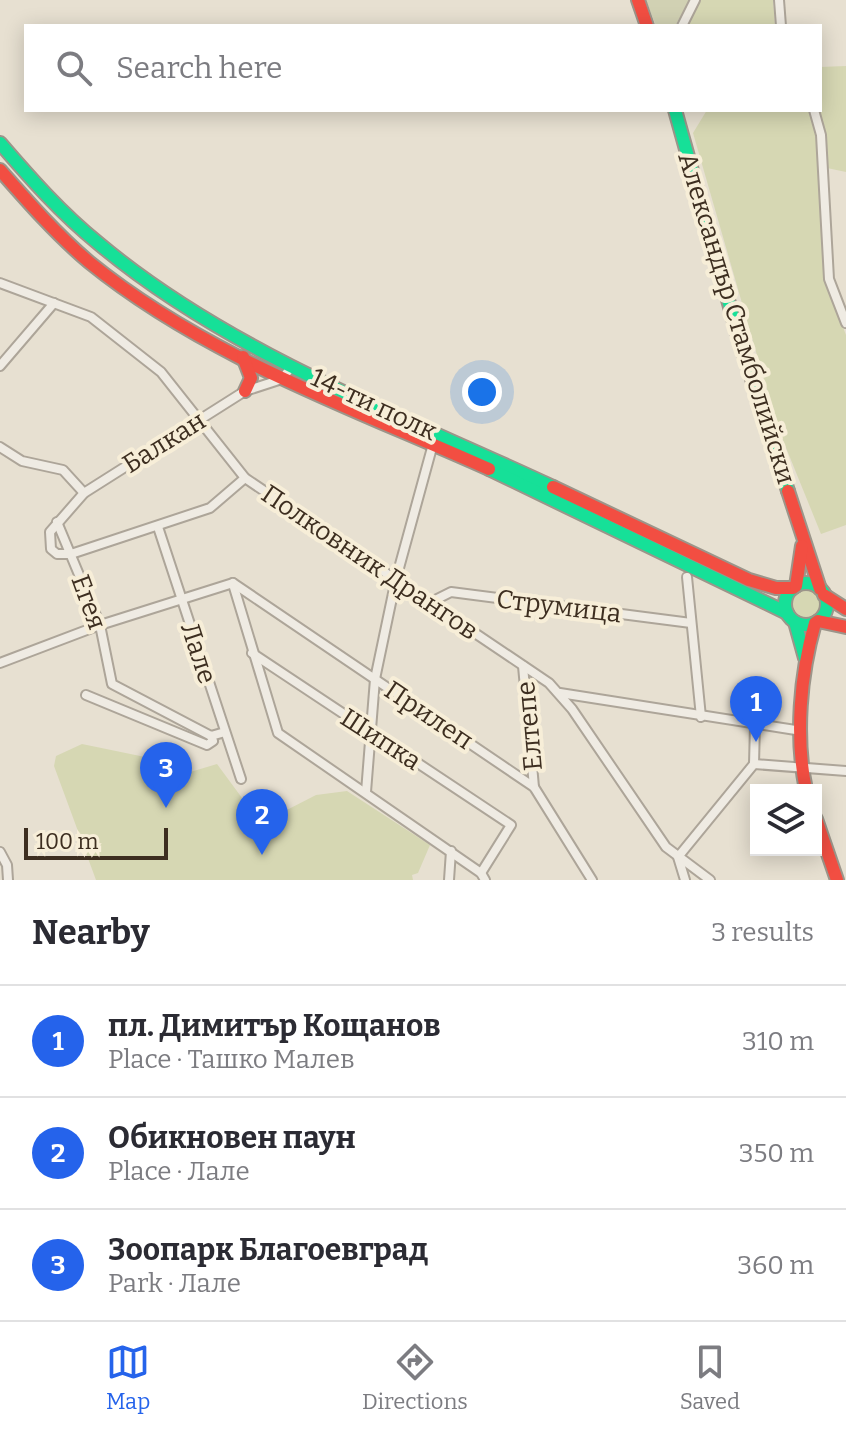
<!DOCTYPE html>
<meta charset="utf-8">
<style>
:root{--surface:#fff;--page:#f2f2f3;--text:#2b2b33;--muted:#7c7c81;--line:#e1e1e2;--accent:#2563eb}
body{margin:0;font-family:Bitter,serif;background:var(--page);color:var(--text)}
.controls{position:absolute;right:24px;bottom:24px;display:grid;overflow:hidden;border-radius:0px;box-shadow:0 4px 20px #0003}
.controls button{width:72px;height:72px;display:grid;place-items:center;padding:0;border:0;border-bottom:2px solid var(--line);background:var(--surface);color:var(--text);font:40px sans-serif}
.scale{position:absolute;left:24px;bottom:20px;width:144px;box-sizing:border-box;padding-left:8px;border:4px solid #3d2e20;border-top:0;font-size:22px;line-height:28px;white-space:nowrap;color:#3d2e20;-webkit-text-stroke:6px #f7eed8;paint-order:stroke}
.you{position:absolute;left:482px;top:392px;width:28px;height:28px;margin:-20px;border:6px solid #fff;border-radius:50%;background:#1a73e8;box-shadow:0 0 0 12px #1a73e833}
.badge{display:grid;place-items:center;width:52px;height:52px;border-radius:50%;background:var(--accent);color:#fff;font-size:26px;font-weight:700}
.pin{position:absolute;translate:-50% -66px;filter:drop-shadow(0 2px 4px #0008)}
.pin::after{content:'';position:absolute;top:42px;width:28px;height:24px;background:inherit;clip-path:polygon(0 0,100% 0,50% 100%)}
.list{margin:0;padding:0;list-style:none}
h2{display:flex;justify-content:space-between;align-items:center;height:104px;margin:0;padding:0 32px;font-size:34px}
h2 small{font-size:26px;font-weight:400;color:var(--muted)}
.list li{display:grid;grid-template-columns:52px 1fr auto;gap:24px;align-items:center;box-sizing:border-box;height:112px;padding:0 32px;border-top:2px solid var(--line)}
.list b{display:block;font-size:30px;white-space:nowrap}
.list p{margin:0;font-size:26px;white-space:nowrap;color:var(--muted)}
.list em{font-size:26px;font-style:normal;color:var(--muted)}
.icon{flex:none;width:44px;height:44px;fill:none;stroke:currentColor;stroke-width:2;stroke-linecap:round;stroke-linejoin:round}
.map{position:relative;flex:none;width:846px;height:880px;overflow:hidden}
.search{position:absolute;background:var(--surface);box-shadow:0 4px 20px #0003;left:24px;right:24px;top:24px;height:88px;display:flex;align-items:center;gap:20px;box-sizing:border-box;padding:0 28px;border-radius:0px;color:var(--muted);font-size:30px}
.sheet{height:440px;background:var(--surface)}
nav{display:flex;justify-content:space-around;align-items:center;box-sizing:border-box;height:112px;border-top:2px solid var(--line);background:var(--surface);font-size:22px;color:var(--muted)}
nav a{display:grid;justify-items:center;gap:4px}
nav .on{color:var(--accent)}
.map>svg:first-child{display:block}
.green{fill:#d6d7b3}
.cemetery{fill:#d1d1b3}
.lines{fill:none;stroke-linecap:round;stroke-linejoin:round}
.street-casing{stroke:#ada599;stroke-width:12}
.fast-casing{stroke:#9c958a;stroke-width:16}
.jam-casing{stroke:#9c958a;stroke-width:16}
.street{stroke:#efebe3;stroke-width:8}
.fast{stroke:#16e098;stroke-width:12}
.jam{stroke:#f24e42;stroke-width:12}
.labels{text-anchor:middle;stroke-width:8;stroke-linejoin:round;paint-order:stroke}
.street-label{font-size:26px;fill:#3d2e20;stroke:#f7eed8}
</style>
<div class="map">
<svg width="846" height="880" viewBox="0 0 846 880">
<rect width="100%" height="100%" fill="#e7e0d1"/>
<g class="green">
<path d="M700,0H773L775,26H687Z"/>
<path d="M846,66V172L827,168L818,110L820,67Z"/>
<path d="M707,110H808L815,127L827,286L846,335V525L821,534L778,428L693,133Z"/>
<circle cx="807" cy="604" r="16"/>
<path d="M82,744L145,757L177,776L217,764L245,802L279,814L316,795L347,791L430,845L418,873L412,875L413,880H96L54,766L56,756Z"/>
</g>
<path class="cemetery" d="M646,0H690L675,26H656Z"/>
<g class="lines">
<g class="street-casing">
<g id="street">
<path d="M779,0L781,26"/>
<path d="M682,26L695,0"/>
<path d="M814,110L821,135L829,279L846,323"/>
<path d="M0,283L91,317L161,372L245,478L549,683L572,709L666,847L710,880"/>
<path d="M0,366L54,303"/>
<path d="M0,447L22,461L63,470L84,493"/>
<path d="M245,478L210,508L71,554H57L51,549L50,532L84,493L245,391L282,379L292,366"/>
<path d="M57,522L100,625L112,684L211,736L225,732"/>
<path d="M158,527L241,779"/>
<path d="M687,577L701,717"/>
<path d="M233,583L534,787L592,880"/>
<path d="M233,584L278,733L481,873L485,880"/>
<path d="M429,603L451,592L691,623"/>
<path d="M252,653L511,825L481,873"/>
<path d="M0,663L100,625L233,583"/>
<path d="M523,666L534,787"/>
<path d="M560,693L802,731"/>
<path d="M86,695L207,745L213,741L211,736"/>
<path d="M754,764L846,771"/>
<path d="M754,764L755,725"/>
<path d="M366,792L375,679L396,579L433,444"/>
<path d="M0,852L7,865L8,880"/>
<path d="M449,880L451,851"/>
<path d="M685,880L678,857L754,764"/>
</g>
</g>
<g class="fast-casing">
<g id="fast">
<path d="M675,110L737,332L788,491"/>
<path d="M0,143C31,179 61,213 98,243C229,353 399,415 553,487"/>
<path d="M489,469L787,613"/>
<circle cx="806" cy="604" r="21"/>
<path d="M795,622L805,658"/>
</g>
</g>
<g class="jam-casing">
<g id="jam">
<path d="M638,0L647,26"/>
<path d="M0,170C28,202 56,234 89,262C206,357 353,408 489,469"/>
<path d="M243,357L251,378L245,391"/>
<path d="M553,487L749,580L776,588H793"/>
<path d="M788,491L820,589"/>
<path d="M796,586L802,546"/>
<path d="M824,595L846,609"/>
<path d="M818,621L846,627"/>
<path d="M806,790C795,737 800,675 815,623"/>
<path d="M816,819L837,880"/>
</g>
</g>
<use href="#street" class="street"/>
<use href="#fast" class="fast"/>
<use href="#jam" class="jam"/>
</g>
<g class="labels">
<g class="street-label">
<text transform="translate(737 318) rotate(73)" y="9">Александър Стамболийски</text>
<text transform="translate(374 404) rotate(25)" y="9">14-ти полк</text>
<text transform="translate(164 442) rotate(-32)" y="9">Балкан</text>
<text transform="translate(370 562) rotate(34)" y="9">Полковник Дрангов</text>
<text transform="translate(89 602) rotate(70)" y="9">Егея</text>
<text transform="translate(559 606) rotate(7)" y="9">Струмица</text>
<text transform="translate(199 653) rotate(72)" y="9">Лале</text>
<text transform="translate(429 715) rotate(34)" y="9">Прилеп</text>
<text transform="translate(529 726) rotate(-95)" y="9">Елтепе</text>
<text transform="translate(381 739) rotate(33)" y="9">Шипка</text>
</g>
</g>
</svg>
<div class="controls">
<button><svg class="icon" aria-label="layers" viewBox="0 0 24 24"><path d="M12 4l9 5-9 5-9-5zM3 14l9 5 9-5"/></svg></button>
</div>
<div class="scale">100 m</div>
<div class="you"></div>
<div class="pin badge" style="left:756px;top:742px">1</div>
<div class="pin badge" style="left:262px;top:855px">2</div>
<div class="pin badge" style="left:166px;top:808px">3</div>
<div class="search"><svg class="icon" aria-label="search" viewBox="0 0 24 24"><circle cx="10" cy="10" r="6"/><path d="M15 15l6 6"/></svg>Search here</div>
</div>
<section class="sheet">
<h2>Nearby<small>3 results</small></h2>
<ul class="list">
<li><span class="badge">1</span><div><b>пл. Димитър Кощанов</b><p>Place · Ташко Малев</p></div><em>310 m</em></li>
<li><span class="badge">2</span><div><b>Обикновен паун</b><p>Place · Лале</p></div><em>350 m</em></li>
<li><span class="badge">3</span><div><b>Зоопарк Благоевград</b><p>Park · Лале</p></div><em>360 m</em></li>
</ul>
</section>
<nav>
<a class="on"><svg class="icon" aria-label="map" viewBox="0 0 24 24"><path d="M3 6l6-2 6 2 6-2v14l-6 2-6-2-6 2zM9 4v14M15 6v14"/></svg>Map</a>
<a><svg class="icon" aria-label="directions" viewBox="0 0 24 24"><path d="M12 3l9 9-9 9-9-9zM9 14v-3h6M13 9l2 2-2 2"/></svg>Directions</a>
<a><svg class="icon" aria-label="saved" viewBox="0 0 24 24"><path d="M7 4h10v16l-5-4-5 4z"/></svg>Saved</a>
</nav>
